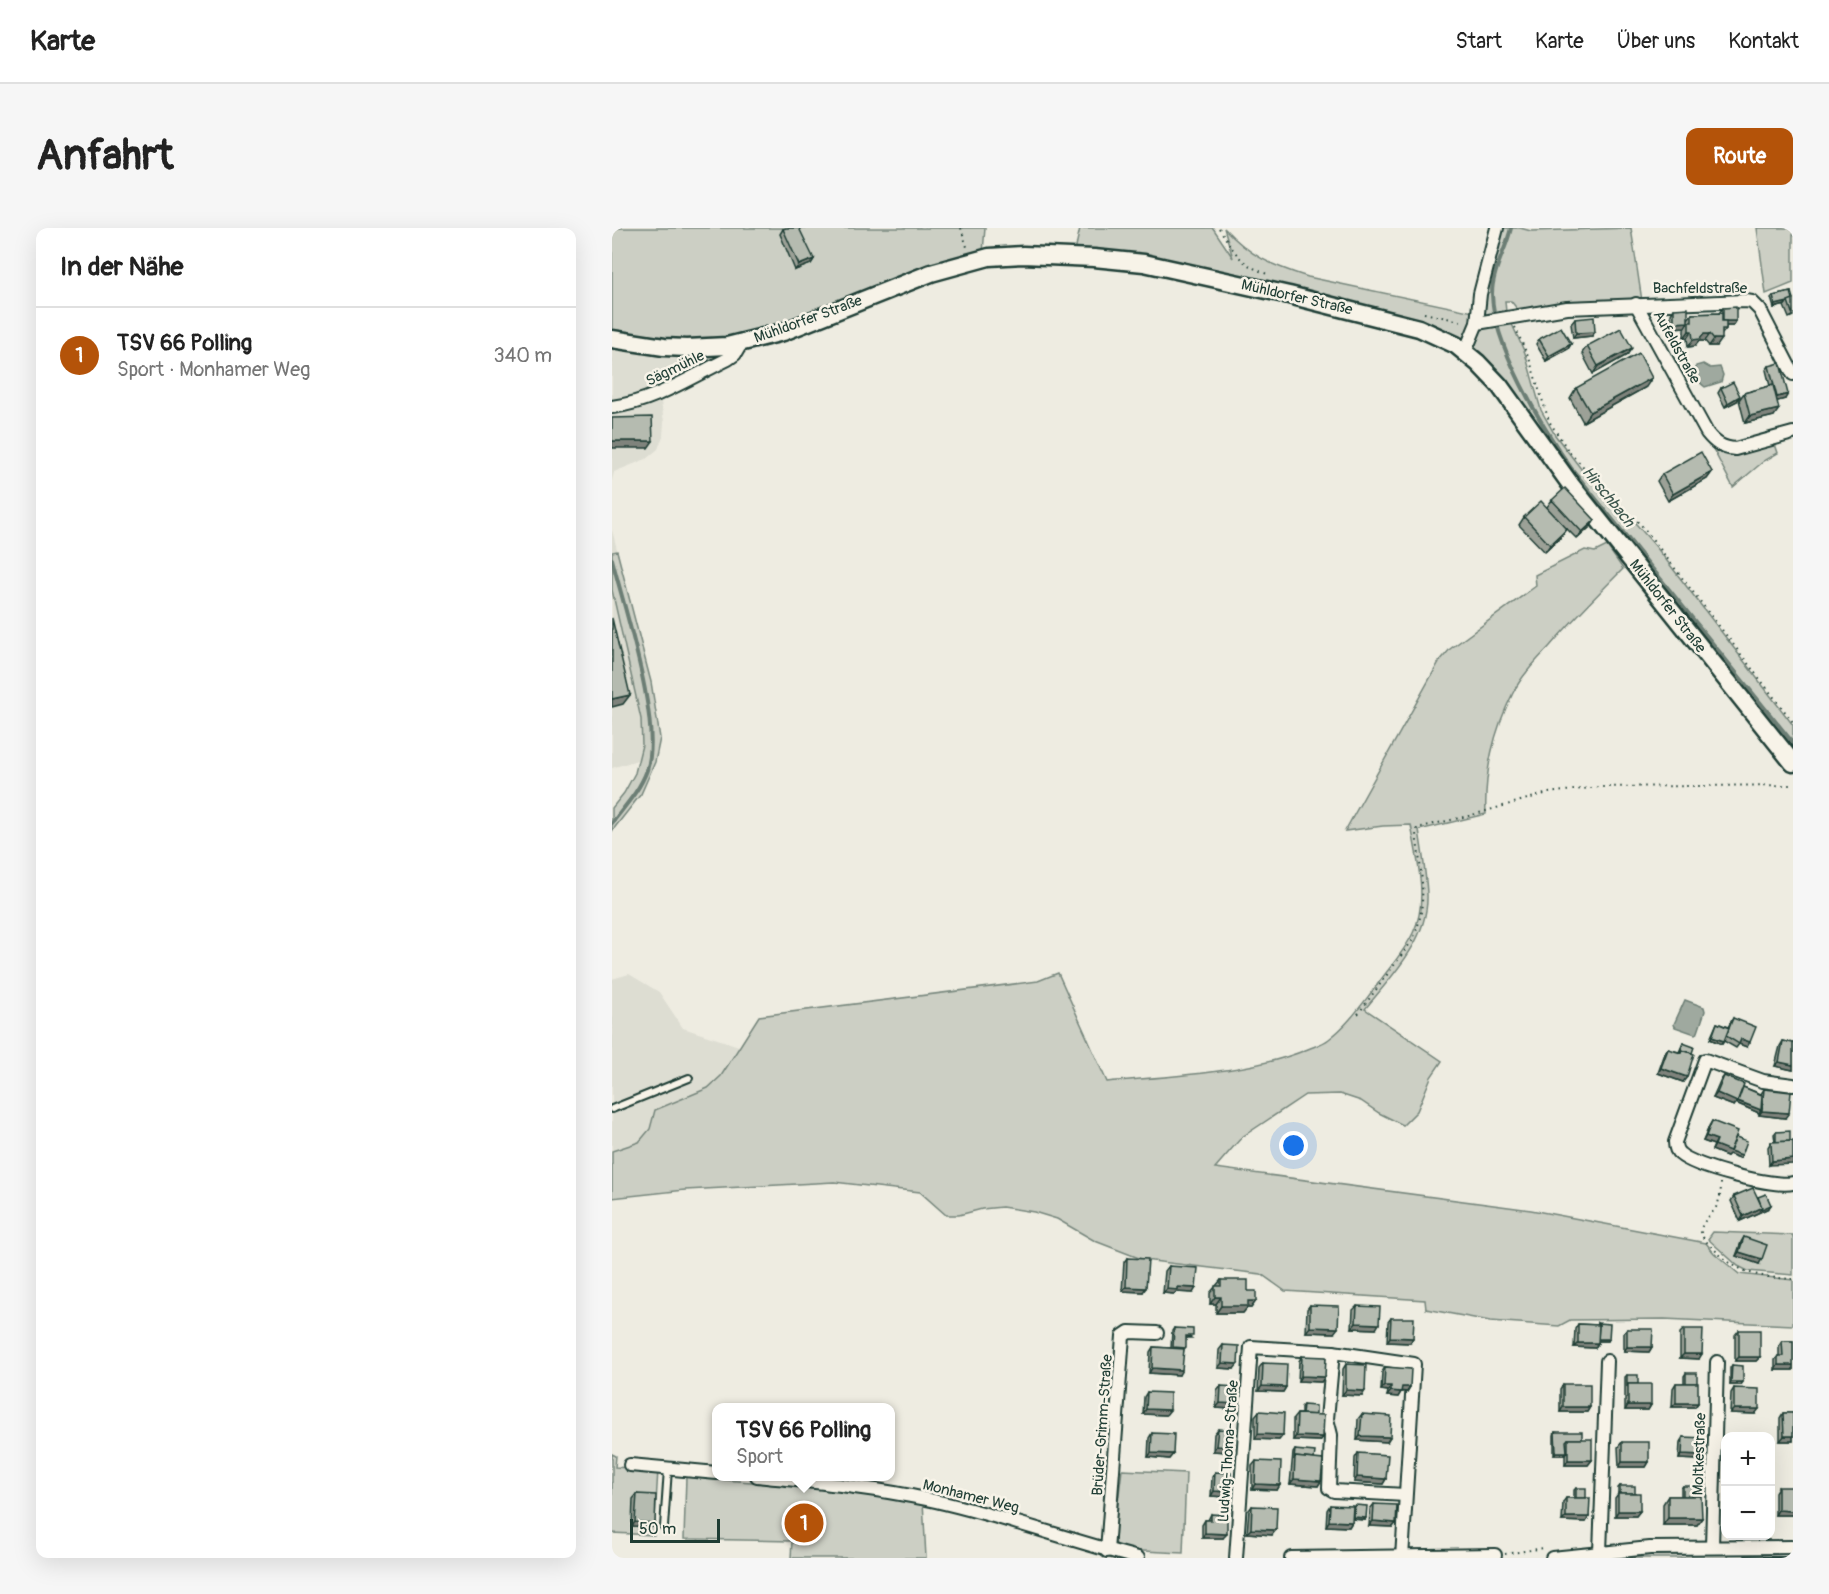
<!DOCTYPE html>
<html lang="de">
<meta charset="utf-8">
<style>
:root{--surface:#fff;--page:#f6f6f6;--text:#222;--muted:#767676;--line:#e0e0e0;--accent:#b45309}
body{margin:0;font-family:Pangolin,sans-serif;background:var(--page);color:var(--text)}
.controls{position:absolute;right:18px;bottom:18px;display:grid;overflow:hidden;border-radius:12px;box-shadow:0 6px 24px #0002}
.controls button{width:54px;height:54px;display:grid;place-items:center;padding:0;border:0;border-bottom:2px solid var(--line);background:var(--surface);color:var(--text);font:30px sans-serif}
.scale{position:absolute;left:18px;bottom:15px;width:90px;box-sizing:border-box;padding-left:6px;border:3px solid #1f3d34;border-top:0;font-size:16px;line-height:21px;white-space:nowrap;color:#1f3d34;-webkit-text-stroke:4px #f7f3e8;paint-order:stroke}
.you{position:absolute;left:682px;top:918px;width:21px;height:21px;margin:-15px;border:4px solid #fff;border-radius:50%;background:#1a73e8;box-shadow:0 0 0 9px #1a73e833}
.badge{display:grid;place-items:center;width:39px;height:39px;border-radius:50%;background:var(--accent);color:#fff;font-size:20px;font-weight:700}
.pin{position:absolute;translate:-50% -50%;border:3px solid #fff;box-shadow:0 2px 6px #0006}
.popup{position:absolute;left:100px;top:1175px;width:183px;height:78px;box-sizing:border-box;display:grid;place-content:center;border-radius:12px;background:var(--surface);filter:drop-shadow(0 2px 4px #0005);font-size:20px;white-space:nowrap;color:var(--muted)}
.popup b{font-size:22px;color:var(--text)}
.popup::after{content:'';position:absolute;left:50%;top:100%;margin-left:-12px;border:12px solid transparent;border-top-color:var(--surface)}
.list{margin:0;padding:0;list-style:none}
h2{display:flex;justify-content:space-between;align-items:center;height:78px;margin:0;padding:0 24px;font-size:26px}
h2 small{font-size:20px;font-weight:400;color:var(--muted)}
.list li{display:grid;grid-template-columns:39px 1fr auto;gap:18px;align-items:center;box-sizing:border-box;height:96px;padding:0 24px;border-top:2px solid var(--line)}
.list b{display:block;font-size:22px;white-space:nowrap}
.list p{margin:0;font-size:20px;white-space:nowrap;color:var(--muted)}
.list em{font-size:20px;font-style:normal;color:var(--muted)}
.map{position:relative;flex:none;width:1181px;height:1330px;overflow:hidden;border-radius:12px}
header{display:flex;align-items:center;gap:36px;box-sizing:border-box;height:84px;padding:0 30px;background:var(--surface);border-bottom:2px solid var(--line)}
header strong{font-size:28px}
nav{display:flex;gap:33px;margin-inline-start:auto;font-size:21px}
.intro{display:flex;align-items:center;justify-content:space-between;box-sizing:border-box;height:144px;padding:0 36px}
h1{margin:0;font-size:42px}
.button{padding:15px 27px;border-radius:12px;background:var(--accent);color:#fff;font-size:21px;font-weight:700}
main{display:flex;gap:36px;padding:0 36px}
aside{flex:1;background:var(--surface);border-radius:12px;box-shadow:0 6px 24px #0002}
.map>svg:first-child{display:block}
.built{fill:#ddddd2}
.green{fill:#cccfc4;stroke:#76867c;stroke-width:1.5}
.water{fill:#9fa99f;stroke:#6c7e74;stroke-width:1.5}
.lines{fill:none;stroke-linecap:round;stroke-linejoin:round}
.stream{stroke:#6c7e74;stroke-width:4}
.lane-casing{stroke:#1f3d34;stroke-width:10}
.street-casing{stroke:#1f3d34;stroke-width:16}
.secondary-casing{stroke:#1f3d34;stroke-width:21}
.path{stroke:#1f3d34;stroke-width:2;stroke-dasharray:1.5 4.5;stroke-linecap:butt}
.lane{stroke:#f7f3e8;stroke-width:6}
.street{stroke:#f7f3e8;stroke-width:12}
.secondary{stroke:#f7f3e8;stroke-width:16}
.wall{fill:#9ca197;stroke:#1f3d34;stroke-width:1.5}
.shaded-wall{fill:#7f837b;stroke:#1f3d34;stroke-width:1.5}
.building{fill:#b5bbb0;stroke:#1f3d34;stroke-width:1.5}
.labels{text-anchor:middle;stroke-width:5;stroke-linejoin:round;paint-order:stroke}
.street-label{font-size:15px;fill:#1f3d34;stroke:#f7f3e8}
.water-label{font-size:16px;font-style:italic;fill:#3f584f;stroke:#f7f3e8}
</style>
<header>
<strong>Karte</strong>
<nav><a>Start</a><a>Karte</a><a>Über uns</a><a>Kontakt</a></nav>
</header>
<div class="intro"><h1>Anfahrt</h1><a class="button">Route</a></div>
<main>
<aside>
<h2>In der Nähe<small></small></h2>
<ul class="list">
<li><span class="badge">1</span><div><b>TSV 66 Polling</b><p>Sport · Monhamer Weg</p></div><em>340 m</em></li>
</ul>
</aside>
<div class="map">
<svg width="1181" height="1330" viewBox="0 0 1181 1330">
<rect width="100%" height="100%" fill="#eeece1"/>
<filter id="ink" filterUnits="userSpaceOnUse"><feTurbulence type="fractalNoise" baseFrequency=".0167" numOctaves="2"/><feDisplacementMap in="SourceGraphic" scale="12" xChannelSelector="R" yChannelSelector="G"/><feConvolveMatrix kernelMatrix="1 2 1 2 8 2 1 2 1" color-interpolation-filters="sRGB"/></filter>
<g filter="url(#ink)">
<g class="built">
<path d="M0,118L119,122L48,167L52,194L51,208L46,221L34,231L2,244L0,253Z"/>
<path d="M0,302L39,454L48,510L44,526L0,540Z"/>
<path d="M17,746L47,764L71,800L127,818L109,848L96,860L43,882L38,901L27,915L0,923V751Z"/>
</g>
<g class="green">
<path d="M0,0H373L371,24L129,110L70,115L0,105Z"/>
<path d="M468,0H601L621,30L612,0C639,29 659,37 696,49L861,84L890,0H908L919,3L1019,0L1030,73L954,75L906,82L899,73H893L894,84L879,86L881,96L899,94L913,125L929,182L943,207L973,246L1025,297L1045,320L1181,497V529L850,113L463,23Z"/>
<path d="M1145,0H1181V55L1154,66Z"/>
<path d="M1163,216L1166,225L1152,233L1121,259L1099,217L1112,225L1120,227Z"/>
<path d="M995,318L1011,341C986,366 961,391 938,418C925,432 910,447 901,465C882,502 872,545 874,586L807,602C810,623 814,645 815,666C817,711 780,748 753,781L830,833L819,849L805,883L791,897L767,885L749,873L728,866L693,867L630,909L603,940L919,982L1094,1015L1102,1025L1127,1046L1181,1052V1097L1052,1091L958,1092L947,1098L878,1093L814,1081L813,1072L673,1063L649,1046L532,1032L483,1013L445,991L422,984L390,979L370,981L347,987H334L308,964L222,954L73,962L0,970V923L27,914L38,901L43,882L96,860L109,848L147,788L426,753L446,745L495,854C557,848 640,845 696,821C703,818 711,816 717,811C736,797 750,776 765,757C777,740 792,724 801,705C817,673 805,631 799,597L771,598L733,603L827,434L838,421L924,358L923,347L973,322L983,324Z"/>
<path d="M5,323L39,454L48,510L43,534L29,566L0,603V580L12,565L23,545L30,517L29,491L0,362V324Z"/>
<path d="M1101,1004L1181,1007V1047L1136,1043L1126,1038L1096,1011Z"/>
<path d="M0,1226L4,1228L3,1239L46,1242L42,1307L0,1305Z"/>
<path d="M510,1242L574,1245L571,1325L511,1322L504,1317L502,1307Z"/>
<path d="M74,1249L191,1258L311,1273L314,1330H179L180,1313L72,1311Z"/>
<path d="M1086,1324L1116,1325V1330H976Z"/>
</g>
<g class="water">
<path d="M1091,136L1098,140L1108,139L1111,147L1109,154L1093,159C1085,153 1083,147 1084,138Z"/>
<path d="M1073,772L1092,779L1093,783L1086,804L1083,806L1063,799L1062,796Z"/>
</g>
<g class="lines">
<g class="stream">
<path d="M899,0C894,22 880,43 880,66C881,116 930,199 959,240L1181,515"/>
<path d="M0,331C12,380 51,497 35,542C28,562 13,578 0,595"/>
</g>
<g class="lane-casing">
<g id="lane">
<path d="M0,881L77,850"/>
<path d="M52,1299L56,1241"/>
</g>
</g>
<g class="street-casing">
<g id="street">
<path d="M1024,76L1095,205C1103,215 1110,220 1123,221L1181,205"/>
<path d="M865,95L955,80L1134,73L1140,74L1148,82L1181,146"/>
<path d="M853,124L865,95L868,66L885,0"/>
<path d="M0,179C41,174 79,149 116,131L123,126L130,114"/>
<path d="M1181,857L1151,853L1093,832L1063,914C1063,919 1064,923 1068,926C1082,939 1163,960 1181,955"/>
<path d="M721,1124L715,1191L719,1207L717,1260L722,1263L793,1267"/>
<path d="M18,1237L105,1245"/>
<path d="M145,1248C201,1254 258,1259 314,1271C386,1286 455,1312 526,1330"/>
<path d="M1100,1319L1105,1134"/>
<path d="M495,1323L511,1108L517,1104L545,1105"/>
<path d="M988,1324L995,1133"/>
<path d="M624,1330L639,1119L721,1124L802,1136L790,1330"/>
<path d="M679,1330L883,1327"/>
<path d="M940,1330L1038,1320L1181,1319"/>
</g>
</g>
<g class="secondary-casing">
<path id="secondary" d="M0,111L52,119L75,120L115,118L171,104L319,45L377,29L411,27L482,30L532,35L677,67L807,100L844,117L866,135L887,157L959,257L1181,535"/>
</g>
<g class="path">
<path d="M349,0L356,22"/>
<path d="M607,0C624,26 627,36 658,47"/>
<path d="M812,85L853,94"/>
<path d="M903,99L918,133L937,193L956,222L988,257L1031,299L1181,494"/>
<path d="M746,786L800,713C817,678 809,643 804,606L805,600L860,587L936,565L987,559L1181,557"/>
<path d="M1109,955C1109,964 1108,973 1103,981C1098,988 1091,993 1089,1001C1088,1009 1095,1014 1101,1020C1126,1046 1146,1049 1181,1051"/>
<path d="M893,1326L932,1320"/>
</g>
<use href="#lane" class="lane"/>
<use href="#street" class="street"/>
<use href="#secondary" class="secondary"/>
</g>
<g class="wall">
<path d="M171,1L202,31L199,36L183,42L168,6Z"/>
<path d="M1179,64L1181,88L1177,90L1172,78L1173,77L1162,80L1159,70L1161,68Z"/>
<path d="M1111,80L1124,93L1121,98H1114V101L1110,106L1105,118H1097L1093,113H1087L1083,118L1076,119L1075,110H1072V101L1075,96L1073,99L1059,100V86L1062,81L1076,91L1080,86L1107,85Z"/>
<path d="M963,91L980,108L961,110L959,96Z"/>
<path d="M927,111L959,116L956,121L934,133L924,116Z"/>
<path d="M975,118L1015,127L981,146L970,125Z"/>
<path d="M1157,138L1173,171L1165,173L1162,188L1133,195L1127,172L1132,165L1158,158L1154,142Z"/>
<path d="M1034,159L971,194L958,170L964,160Z"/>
<path d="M1109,160L1125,173L1113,179L1106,165Z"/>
<path d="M1100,244L1095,251L1056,273L1045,253L1050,246Z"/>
<path d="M940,272L983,292L978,299L965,311L955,301L950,308L933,324L907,297L912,289L935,279Z"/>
<path d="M1121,790L1135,819L1127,816L1124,820L1112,813L1110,816L1098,811L1105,795L1116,799Z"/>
<path d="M1171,813L1181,815V842L1163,838L1168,818Z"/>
<path d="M1071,815L1080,825L1071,854L1046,845L1053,825L1056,821L1067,824Z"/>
<path d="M1112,848L1131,859L1149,866L1152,861L1173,890L1147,887V885L1124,875L1122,878L1101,870L1109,852Z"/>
<path d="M1100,893L1124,909L1130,927L1128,930L1117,926L1115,928L1100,922L1102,917L1091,913L1097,898Z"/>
<path d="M1164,904L1178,913L1157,937L1156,919L1159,914H1163L1162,906Z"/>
<path d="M1122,968L1146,969L1157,980L1128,993L1119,973Z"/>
<path d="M1132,1009L1147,1036L1124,1028L1129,1014Z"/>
<path d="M515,1030L531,1064L510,1063L512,1034Z"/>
<path d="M557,1038L581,1065L564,1064L562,1066L551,1065L553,1043Z"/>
<path d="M609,1052L636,1063L644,1073L639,1080H635L631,1085H604V1076H598V1065Z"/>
<path d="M698,1077L722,1105L694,1104L695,1081Z"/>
<path d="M745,1078L764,1101L740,1100L741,1082Z"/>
<path d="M779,1090L798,1115L775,1114L776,1094Z"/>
<path d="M985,1095L997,1111L996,1113H986V1115L983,1120L962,1119L963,1101L966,1096L985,1097Z"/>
<path d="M562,1100L579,1110H574L567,1147L537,1145L538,1124L541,1119L559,1120L560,1103Z"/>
<path d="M1015,1101L1040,1119L1037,1124L1012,1123V1105Z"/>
<path d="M1072,1101L1087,1131L1068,1130V1105Z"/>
<path d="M1127,1102L1148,1129L1144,1133H1123V1107Z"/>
<path d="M1170,1113H1181V1142H1163V1132L1166,1128H1167V1118Z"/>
<path d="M611,1117L622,1141L606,1140L607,1122Z"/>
<path d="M690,1128L713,1149L709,1154L686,1153L687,1133Z"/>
<path d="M651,1135L674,1159L671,1164L646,1163L647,1140Z"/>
<path d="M734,1136L750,1168L730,1167L731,1141Z"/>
<path d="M1120,1137L1129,1157H1118V1140Z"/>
<path d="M773,1139L798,1159L795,1164H789L786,1169L775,1168L776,1163L769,1162L770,1144Z"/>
<path d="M1074,1145L1085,1155L1086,1175L1083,1179H1060L1061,1160L1064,1155H1072V1148Z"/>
<path d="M1015,1147L1026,1156L1039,1177L1036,1182H1013V1149Z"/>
<path d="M951,1156L978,1179L975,1184H948V1161Z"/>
<path d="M609,1158L625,1176L621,1181L604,1180L605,1163Z"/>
<path d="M1122,1160L1143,1186L1118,1185L1119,1165Z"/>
<path d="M535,1164L554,1187L531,1186L532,1169Z"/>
<path d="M691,1177L704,1187L711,1209L708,1213L681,1212V1191L685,1186H689V1179Z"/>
<path d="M647,1183L671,1207L667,1212L643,1211V1188Z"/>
<path d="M1171,1185H1181V1213H1168V1190Z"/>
<path d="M750,1186L775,1214L745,1212L746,1191Z"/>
<path d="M606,1201L620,1219L616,1224L601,1223L602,1206Z"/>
<path d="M943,1204L970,1211L980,1232L976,1237H953V1227H942V1207Z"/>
<path d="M540,1205L561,1226L557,1231L536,1229L537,1210Z"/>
<path d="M1071,1209L1088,1232L1067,1231L1068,1214Z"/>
<path d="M1010,1214L1037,1234L1034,1239H1007L1006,1219Z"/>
<path d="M683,1222L702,1231L709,1253L706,1258L678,1256L681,1225Z"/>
<path d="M746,1225L774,1251L771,1256L742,1254L743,1230Z"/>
<path d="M644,1233L668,1257L665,1262L640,1261V1238Z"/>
<path d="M603,1244L615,1269L599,1268L600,1249Z"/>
<path d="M1008,1258L1023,1265L1028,1283L1024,1288H1003V1270L1006,1266V1260Z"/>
<path d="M1071,1258L1090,1290L1085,1297H1051V1276L1056,1268H1069V1260Z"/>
<path d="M1166,1259L1181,1287H1163V1264Z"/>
<path d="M964,1260L974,1270L977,1289L974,1294L950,1293L951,1274L954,1270H962V1262Z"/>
<path d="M25,1266L43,1295L40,1299L20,1298L21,1271Z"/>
<path d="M762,1276L784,1295L781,1299L757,1298L758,1281Z"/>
<path d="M718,1277L740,1294L737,1299L714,1298L715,1282Z"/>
<path d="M743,1277L753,1292L741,1291V1280Z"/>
<path d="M640,1278L660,1307L635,1305L637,1282Z"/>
<path d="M599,1286L611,1310H590V1297L593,1292H596Z"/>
</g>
<g class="shaded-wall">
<path d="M202,31L199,36L183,42L187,37Z"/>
<path d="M1175,74L1173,77L1162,80L1163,77Z"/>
<path d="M1111,93H1124L1121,98H1108Z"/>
<path d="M1076,94L1073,99L1059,100L1062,95Z"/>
<path d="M1077,103H1080L1075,110H1072Z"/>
<path d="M983,104L980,108L961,110L964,105Z"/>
<path d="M1092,106H1098L1093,113H1087L1083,118L1076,119L1081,112Z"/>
<path d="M1102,111H1110L1105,118H1097Z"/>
<path d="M959,116L956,121L934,133L937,128Z"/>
<path d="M1020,120L1015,127L981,146L986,138Z"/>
<path d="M1040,150L1034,159L971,194L978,184Z"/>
<path d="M1176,166L1173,171L1162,174L1165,169Z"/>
<path d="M1128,168L1125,173L1113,179L1116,175Z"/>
<path d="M1167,181L1162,188L1133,195L1138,188Z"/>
<path d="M0,213H41L36,220H0Z"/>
<path d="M1100,244L1095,251L1056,273L1061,266Z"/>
<path d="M983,292L978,299L965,311L970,304Z"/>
<path d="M955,301L950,308L933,324L938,317Z"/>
<path d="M18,467L11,476L0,479V471Z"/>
<path d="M1100,809L1112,813L1110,816L1098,811Z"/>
<path d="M1129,811L1138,814L1135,819L1127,816Z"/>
<path d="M1167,834L1181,837V842L1163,838Z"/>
<path d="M1049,840L1075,849L1071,854L1046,845Z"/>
<path d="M1105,865L1125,873L1149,882L1147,885L1124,875L1122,878L1101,870Z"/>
<path d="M1150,883L1177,885L1173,890L1147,887Z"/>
<path d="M1094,908L1105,912L1102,917L1091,913Z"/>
<path d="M1103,917L1130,927L1128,930L1117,926L1115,928L1100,922Z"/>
<path d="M1181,931V936L1157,937L1160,933Z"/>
<path d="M1159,977L1157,980L1128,993L1131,988L1150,979Z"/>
<path d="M1127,1024L1150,1031L1147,1036L1124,1028Z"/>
<path d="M514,1059L534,1060L531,1064L510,1063Z"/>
<path d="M566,1059L584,1060L581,1065L564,1064L562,1066L551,1065L555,1061Z"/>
<path d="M603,1069H609L604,1076H598Z"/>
<path d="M636,1073H644L639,1080H635L631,1085H604L609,1078Z"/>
<path d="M744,1095L767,1096L764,1101L740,1100Z"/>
<path d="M698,1099L726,1100L722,1105L694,1104Z"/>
<path d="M778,1109L801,1110L798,1115L775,1114Z"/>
<path d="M985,1111H997L996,1113H983Z"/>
<path d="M966,1115H986L983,1120L962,1119Z"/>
<path d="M1015,1119H1040L1037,1124L1012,1123Z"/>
<path d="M1072,1126H1090L1087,1131L1068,1130Z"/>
<path d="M1127,1129H1148L1144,1133H1123Z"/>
<path d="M610,1135L626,1136L622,1141L606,1140Z"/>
<path d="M1166,1137H1181V1142H1163Z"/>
<path d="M540,1140L570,1142L567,1147L537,1145Z"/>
<path d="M689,1148L713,1149L709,1154L686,1153Z"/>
<path d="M1119,1154H1131L1129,1157H1118Z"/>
<path d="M650,1158L674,1159L671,1164L646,1163Z"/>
<path d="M772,1158H779L776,1163L769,1162Z"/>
<path d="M790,1159H798L795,1164L786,1163Z"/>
<path d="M734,1162L753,1163L750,1168L730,1167Z"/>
<path d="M779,1163L789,1164L786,1169L775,1168Z"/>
<path d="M608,1175L625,1176L621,1181L604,1180Z"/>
<path d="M1064,1175H1086L1083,1179H1060Z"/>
<path d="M1016,1177H1039L1036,1182H1013Z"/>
<path d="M951,1179H978L975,1184H948Z"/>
<path d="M534,1181L558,1182L554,1187L531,1186Z"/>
<path d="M1122,1181H1147L1143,1186L1118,1185Z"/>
<path d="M646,1206L671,1207L667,1212L643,1211Z"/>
<path d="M684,1208L711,1209L708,1213L681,1212Z"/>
<path d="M748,1208L778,1209L775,1214L745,1212Z"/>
<path d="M1172,1208H1181V1213H1168Z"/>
<path d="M604,1218L620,1219L616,1224L601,1223Z"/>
<path d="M944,1224H955L953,1227H942Z"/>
<path d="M539,1225L561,1226L557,1231L536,1229Z"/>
<path d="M1070,1226L1091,1227L1088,1232L1067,1231Z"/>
<path d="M956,1232H980L976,1237H953Z"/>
<path d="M1010,1234H1037L1034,1239H1007Z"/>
<path d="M745,1249L774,1251L771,1256L742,1254Z"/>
<path d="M682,1251L709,1253L706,1258L678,1256Z"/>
<path d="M643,1256L668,1257L665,1262L640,1261Z"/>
<path d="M602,1263L618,1264L615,1269L599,1268Z"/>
<path d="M1166,1282L1181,1283V1287H1163Z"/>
<path d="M1006,1283H1028L1024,1288H1003Z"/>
<path d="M742,1289L754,1290L753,1292L741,1291Z"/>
<path d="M954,1289H977L974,1294L950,1293Z"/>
<path d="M1056,1290H1090L1085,1297H1051Z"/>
<path d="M717,1293L740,1294L737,1299L714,1298Z"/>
<path d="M761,1293L784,1295L781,1299L757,1298Z"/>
<path d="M23,1294L43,1295L40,1299L20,1298Z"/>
<path d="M639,1301L664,1302L660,1307L635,1305Z"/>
<path d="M593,1305L615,1306L611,1310H590Z"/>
</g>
<g class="building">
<path d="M174,0H187L202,31L187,37L171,1Z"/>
<path d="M1179,64L1181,71L1176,74L1163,77L1161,68Z"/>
<path d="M1181,71V85H1180L1176,73Z"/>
<path d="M1124,79V93H1111V80Z"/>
<path d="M1076,80V94L1062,95V81Z"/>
<path d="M1110,85V93H1114V101H1110V111H1102L1098,106H1092L1088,111L1081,112L1080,103H1077V94H1080V86Z"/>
<path d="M982,89L983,104L964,105L963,91Z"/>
<path d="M949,99L959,116L937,128L927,111Z"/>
<path d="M1009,100L1020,120L986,138L975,118Z"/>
<path d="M1027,125L1040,150L978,184L964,160Z"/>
<path d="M1168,135L1176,166L1165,169L1157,138Z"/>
<path d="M1121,154L1128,168L1116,175L1109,160Z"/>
<path d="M1161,157L1167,181L1138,188L1132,165Z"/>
<path d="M40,189L41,213H0V190Z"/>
<path d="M1089,224L1100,244L1061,266L1050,246Z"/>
<path d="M953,260L983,292L970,304L940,272Z"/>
<path d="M929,273L955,301L938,317L912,289Z"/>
<path d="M0,390L18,467L0,471Z"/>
<path d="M1121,790L1144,799L1138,814L1129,811L1127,816L1114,808Z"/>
<path d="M1105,795L1117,800L1112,813L1100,809Z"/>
<path d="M1171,813L1181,815V837L1167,834Z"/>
<path d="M1071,815L1082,819L1080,825L1070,822L1068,824Z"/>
<path d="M1056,821L1069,825L1070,822L1082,826L1075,849L1049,840Z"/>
<path d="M1112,848L1132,856L1125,874L1105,865Z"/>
<path d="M1131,859L1150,867L1149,882L1126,873Z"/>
<path d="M1152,861L1179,864L1177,885L1150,883Z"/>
<path d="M1100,893L1126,903L1118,923L1103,917L1105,912L1094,908Z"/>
<path d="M1178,903V913L1164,914V904Z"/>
<path d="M1124,909L1135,913L1130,927L1118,923Z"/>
<path d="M1181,913V931L1160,933L1159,914Z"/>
<path d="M1141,960L1150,979L1131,988L1122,968Z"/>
<path d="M1154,966L1159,977L1148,982L1150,979L1146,969Z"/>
<path d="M1132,1009L1155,1017L1150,1031L1127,1024Z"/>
<path d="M515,1030L536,1031L534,1060L514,1059Z"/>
<path d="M557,1038L586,1040L584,1060L566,1059V1062L555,1061Z"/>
<path d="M609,1052H636V1063H644V1073H636V1078H609V1069H603V1058H609Z"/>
<path d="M698,1077L727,1078L726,1100L698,1099Z"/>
<path d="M745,1078L768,1079L767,1096L744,1095Z"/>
<path d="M779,1090H802L801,1110L778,1109Z"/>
<path d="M985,1095L998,1096L997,1111H986L987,1097H985Z"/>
<path d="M966,1096L987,1097L986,1115H966Z"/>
<path d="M562,1100L581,1101V1108H574V1120L561,1119Z"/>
<path d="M1015,1101H1041L1040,1119H1015Z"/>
<path d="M1072,1101H1091L1090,1126H1072Z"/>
<rect x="1127" y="1102" width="21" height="27"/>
<path d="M1170,1113H1181V1137H1166V1128H1171Z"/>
<path d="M611,1117L627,1118L626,1136L610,1135Z"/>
<path d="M541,1119L572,1121L570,1142L540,1140Z"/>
<path d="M690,1128L714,1129L713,1149L689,1148Z"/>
<path d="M651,1135L675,1136L674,1159L650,1158Z"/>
<path d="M734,1136L754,1137L753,1163L734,1162Z"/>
<path d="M1120,1137L1131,1138V1154H1119Z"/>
<path d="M773,1139L799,1141L798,1159H790L789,1164L779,1163V1158H772Z"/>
<rect x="1074" y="1145" width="11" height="10"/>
<path d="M1015,1147H1026V1156H1016L1015,1159Z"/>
<rect x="1064" y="1155" width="22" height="20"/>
<rect x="951" y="1156" width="27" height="23"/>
<rect x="1016" y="1156" width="23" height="21"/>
<path d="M609,1158L626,1159L625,1176L608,1175Z"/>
<path d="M1122,1160L1147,1161V1181H1122Z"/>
<path d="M535,1164L558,1165V1182L534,1181Z"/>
<path d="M691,1177L704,1178V1187L690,1186Z"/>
<path d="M647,1183L672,1185L671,1207L646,1206Z"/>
<path d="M1171,1185H1181V1208H1172Z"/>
<path d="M685,1186L712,1187L711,1209L684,1208Z"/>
<path d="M750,1186L779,1188L778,1209L748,1208Z"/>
<path d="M606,1201L621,1202L620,1219L604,1218Z"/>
<path d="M943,1204H970V1211H956L954,1213L955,1224H944Z"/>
<path d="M540,1205L562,1206L561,1226L539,1225Z"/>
<rect x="1123" y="1207" width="24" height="2"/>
<path d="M1071,1209L1092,1210L1091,1227L1070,1226Z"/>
<rect x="956" y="1211" width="24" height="21"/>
<rect x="1010" y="1214" width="27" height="20"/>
<path d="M683,1222L703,1224L702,1231L683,1229L682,1232Z"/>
<path d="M746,1225L776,1227L774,1251L745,1249Z"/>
<path d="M683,1229L711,1232L709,1253L682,1251Z"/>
<path d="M644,1233L669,1234L668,1257L643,1256Z"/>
<path d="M603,1244L619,1245L618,1264L602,1263Z"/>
<rect x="1008" y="1258" width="15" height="7"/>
<rect x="1071" y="1258" width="16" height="10"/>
<path d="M1166,1259H1181V1283L1166,1282Z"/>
<rect x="964" y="1260" width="10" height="10"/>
<rect x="1006" y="1265" width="22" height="18"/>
<path d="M25,1266L44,1267L43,1295L23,1294Z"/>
<path d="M1056,1268H1089L1090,1290H1056Z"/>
<path d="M954,1270H978L977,1289H954Z"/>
<path d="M762,1276L785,1277L784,1295L761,1293Z"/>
<path d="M718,1277L741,1278L740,1294L717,1293Z"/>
<path d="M743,1277L755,1278L754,1290L742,1289Z"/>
<path d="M640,1278L665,1279L664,1302L639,1301Z"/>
<path d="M599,1286L615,1287V1306L593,1305V1292H599Z"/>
<path d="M1133,1328L1181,1329V1330H1133Z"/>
</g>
</g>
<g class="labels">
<g class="street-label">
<text x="1088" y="65">Bachfeldstraße</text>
<text transform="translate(685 69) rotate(13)" y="5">Mühldorfer Straße</text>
<text transform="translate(196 91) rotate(-20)" y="5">Mühldorfer Straße</text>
<text transform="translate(1065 119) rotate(61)" y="5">Aufeldstraße</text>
<text transform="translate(63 140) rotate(-26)" y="5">Sägmühle</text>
<text transform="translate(1056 378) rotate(52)" y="5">Mühldorfer Straße</text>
<text transform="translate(490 1197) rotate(-86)" y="5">Brüder-Grimm-Straße</text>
<text transform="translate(616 1223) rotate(-86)" y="5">Ludwig-Thoma-Straße</text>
<text transform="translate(1087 1226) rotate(-88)" y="5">Moltkestraße</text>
<text transform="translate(359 1268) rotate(14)" y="5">Monhamer Weg</text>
</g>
<g class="water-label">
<text transform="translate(997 268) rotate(51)" y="6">Hirschbach</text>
</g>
</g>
</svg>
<div class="controls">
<button>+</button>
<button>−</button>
</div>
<div class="scale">50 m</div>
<div class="you"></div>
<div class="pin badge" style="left:192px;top:1295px">1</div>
<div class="popup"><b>TSV 66 Polling</b>Sport</div>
</div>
</main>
